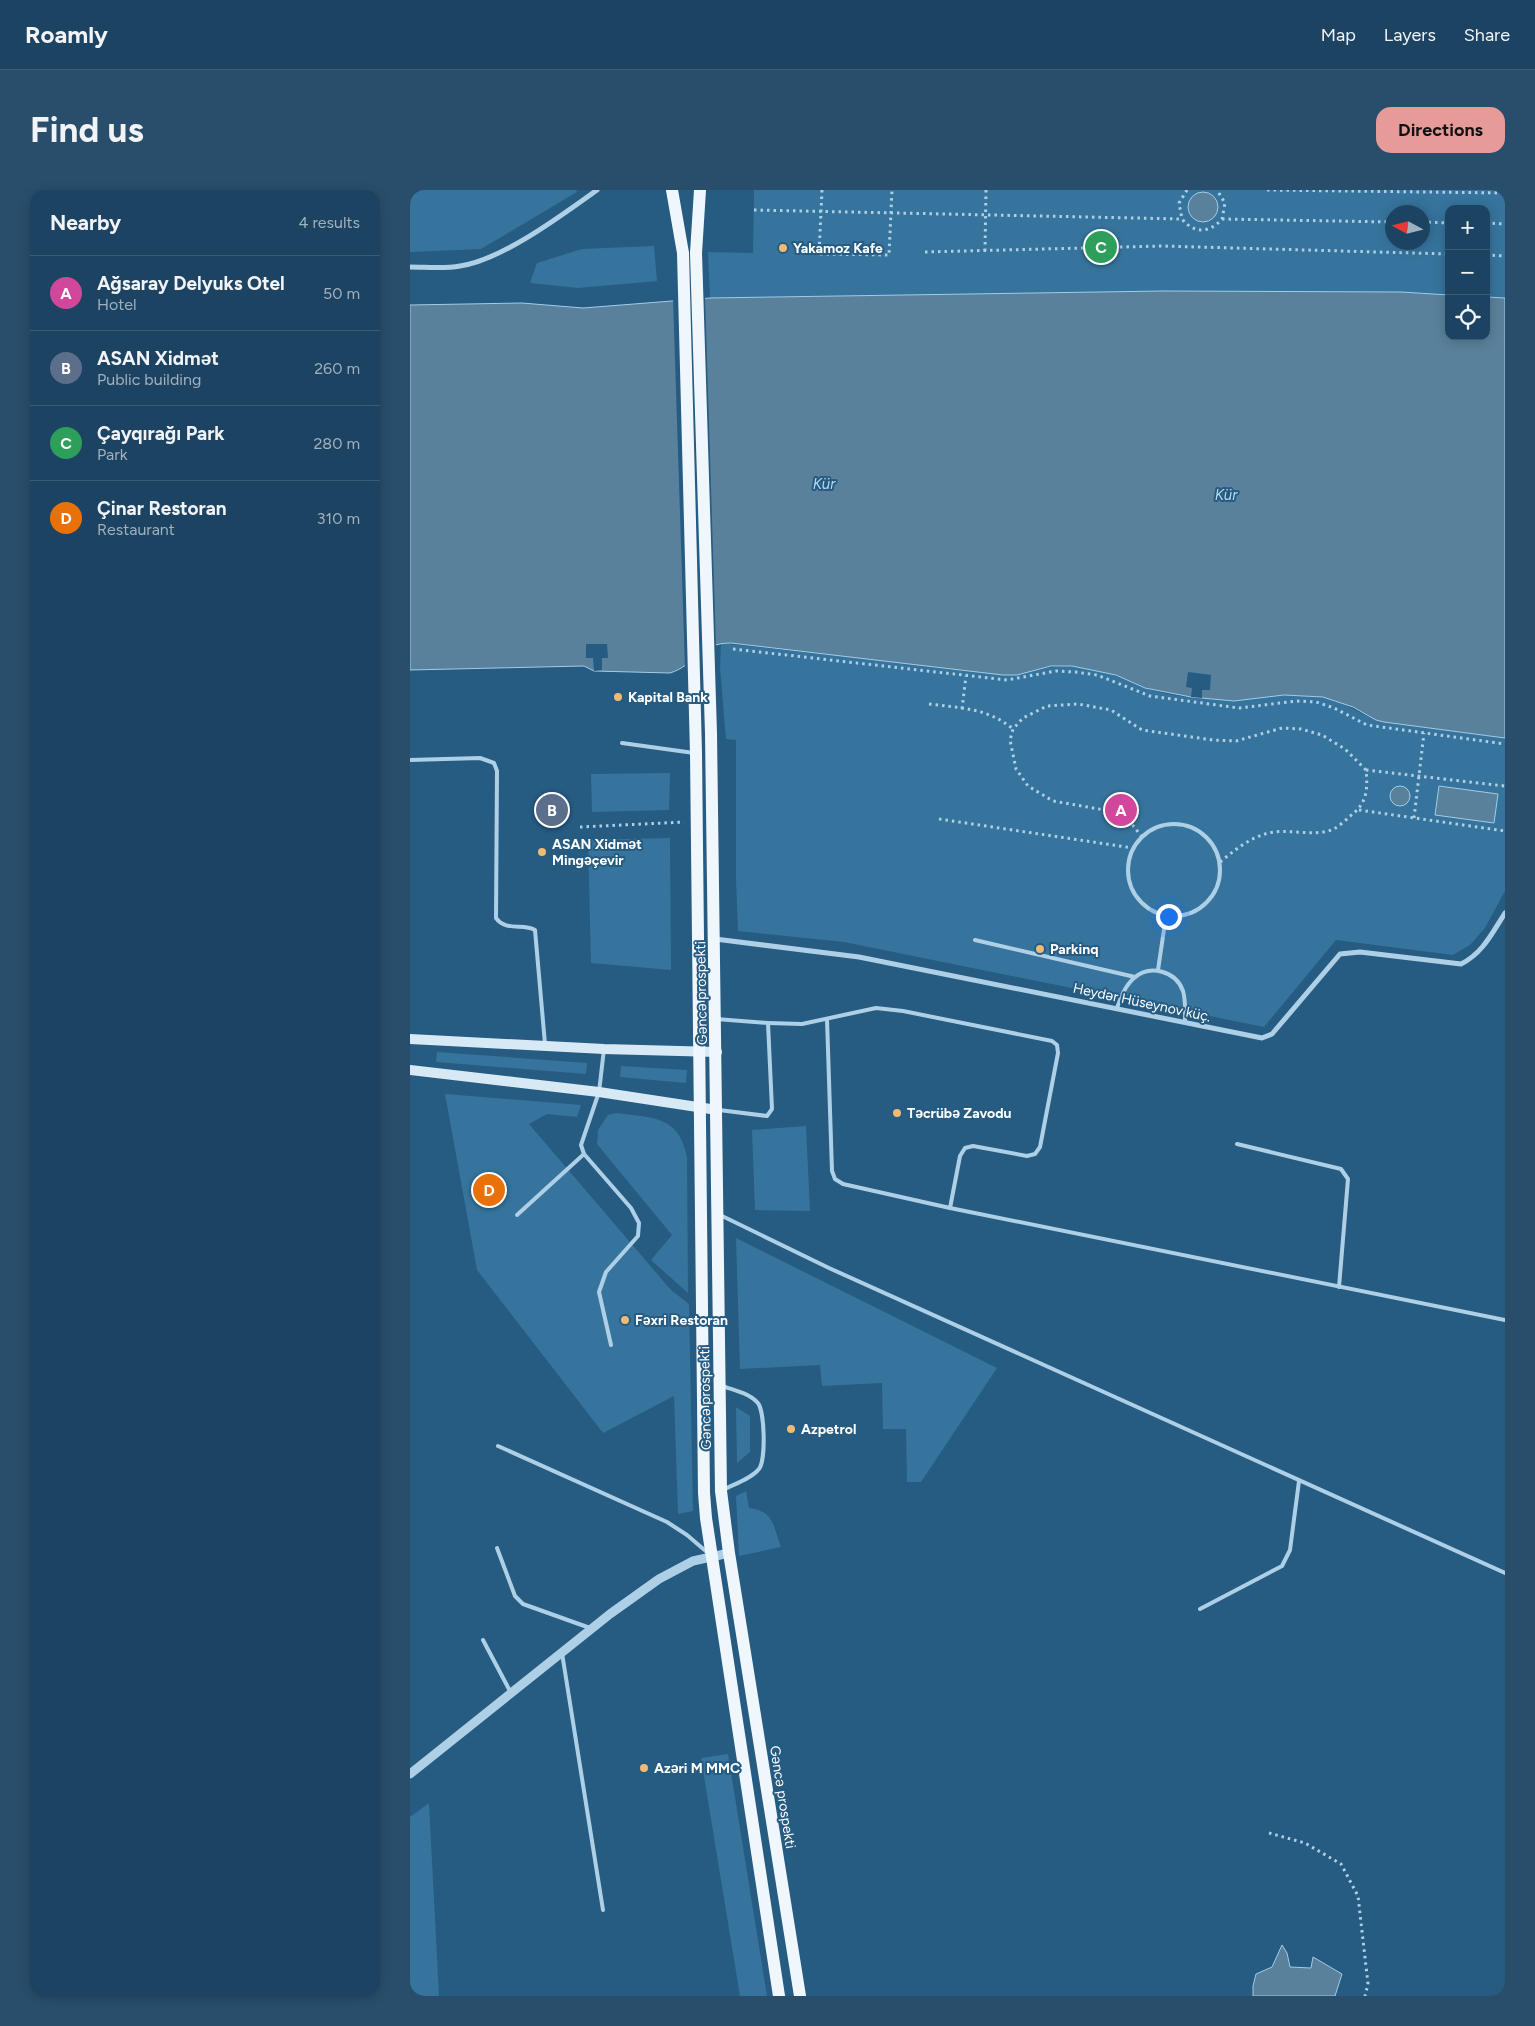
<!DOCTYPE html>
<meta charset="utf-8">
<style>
:root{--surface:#1c4462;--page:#294e6b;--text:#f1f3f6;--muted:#a0b0be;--line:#3a5c77;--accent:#e69b98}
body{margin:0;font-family:Figtree,sans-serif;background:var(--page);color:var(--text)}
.controls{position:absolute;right:15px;top:15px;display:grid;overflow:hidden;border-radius:10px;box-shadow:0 2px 12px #0003}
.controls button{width:45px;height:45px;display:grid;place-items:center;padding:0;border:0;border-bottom:1px solid var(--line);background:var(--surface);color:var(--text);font:25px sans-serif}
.compass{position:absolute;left:975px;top:15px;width:45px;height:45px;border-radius:50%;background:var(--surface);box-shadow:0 2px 12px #0003;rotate:277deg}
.you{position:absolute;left:758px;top:726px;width:18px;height:18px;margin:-12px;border:4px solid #fff;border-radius:50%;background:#1a73e8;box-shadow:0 0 0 8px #1a73e833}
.badge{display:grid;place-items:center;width:32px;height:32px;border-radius:50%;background:var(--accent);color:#fff;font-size:16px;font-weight:700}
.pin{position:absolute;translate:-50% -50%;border:2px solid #fff;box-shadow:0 1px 5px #0006}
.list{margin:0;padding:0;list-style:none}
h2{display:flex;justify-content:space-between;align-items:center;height:65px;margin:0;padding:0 20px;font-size:21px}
h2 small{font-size:16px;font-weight:400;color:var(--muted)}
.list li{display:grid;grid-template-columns:32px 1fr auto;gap:15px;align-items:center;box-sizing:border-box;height:75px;padding:0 20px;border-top:1px solid var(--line)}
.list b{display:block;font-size:19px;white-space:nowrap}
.list p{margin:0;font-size:16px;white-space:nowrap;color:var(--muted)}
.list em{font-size:16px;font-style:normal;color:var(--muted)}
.icon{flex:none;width:28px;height:28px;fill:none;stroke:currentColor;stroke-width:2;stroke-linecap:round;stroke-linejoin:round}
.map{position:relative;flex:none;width:1095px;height:1806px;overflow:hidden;border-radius:15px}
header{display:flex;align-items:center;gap:30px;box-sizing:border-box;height:70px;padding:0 25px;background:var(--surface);border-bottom:1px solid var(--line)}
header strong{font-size:24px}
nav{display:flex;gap:28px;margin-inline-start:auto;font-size:18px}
.intro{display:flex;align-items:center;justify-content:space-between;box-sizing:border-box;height:120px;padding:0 30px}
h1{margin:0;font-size:35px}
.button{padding:12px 22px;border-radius:15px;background:var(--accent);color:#111;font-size:18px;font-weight:700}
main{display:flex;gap:30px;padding:0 30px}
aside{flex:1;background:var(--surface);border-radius:15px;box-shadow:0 2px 12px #0003}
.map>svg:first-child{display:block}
.green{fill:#36749d;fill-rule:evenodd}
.water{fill:#5a819b;stroke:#a2cce7}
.pier{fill:#265b82}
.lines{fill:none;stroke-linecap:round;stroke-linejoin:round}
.path{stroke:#aed0e7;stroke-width:3;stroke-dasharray:2.5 4;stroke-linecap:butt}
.service{stroke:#aed0e7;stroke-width:4}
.minor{stroke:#aed0e7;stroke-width:5}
.tertiary{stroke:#aed0e7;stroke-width:9}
.secondary{stroke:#d8e9f6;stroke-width:10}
.primary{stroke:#eff7fd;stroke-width:12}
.poi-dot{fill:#f0ba73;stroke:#265b82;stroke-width:2}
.labels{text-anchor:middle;stroke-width:4;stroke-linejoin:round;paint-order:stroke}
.poi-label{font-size:14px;font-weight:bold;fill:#fff;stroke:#265b82;text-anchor:start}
.street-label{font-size:14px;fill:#fff;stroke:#265b82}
.water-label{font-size:15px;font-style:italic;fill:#b9d9ee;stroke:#265b82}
</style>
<header>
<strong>Roamly</strong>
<nav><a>Map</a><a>Layers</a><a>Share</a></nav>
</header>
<div class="intro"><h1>Find us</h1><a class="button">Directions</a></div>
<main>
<aside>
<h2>Nearby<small>4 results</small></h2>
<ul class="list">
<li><span class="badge" style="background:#d1479c">A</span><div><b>Ağsaray Delyuks Otel</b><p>Hotel</p></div><em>50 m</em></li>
<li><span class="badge" style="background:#5c6f8a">B</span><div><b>ASAN Xidmət</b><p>Public building</p></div><em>260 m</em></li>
<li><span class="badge" style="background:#2e9e5b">C</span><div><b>Çayqırağı Park</b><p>Park</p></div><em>280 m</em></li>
<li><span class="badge" style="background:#e8710a">D</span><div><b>Çinar Restoran</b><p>Restaurant</p></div><em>310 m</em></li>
</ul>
</aside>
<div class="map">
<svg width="1095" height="1806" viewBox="0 0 1095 1806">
<rect width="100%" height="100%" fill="#265b82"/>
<g class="green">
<path d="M0,0H166L167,2L71,59L0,62Z"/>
<path d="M344,0H1095V108L1076,107V19H1039V105L991,102L753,101L300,108L298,62L343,63ZM982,22H1012V52H982Z"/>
<path d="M244,56L247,91L168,98L120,93L127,73L172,59Z"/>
<path d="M311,453L607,485C640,474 674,473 707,486C716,489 725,495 735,498C756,505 780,508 802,509C839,512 875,500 911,507C934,511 954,527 974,532L1095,548V701L1075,738L1060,755L1043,765L926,750L854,837L434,752L328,741L326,690V550L316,549L310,478Z"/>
<path d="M260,583L259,620L182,622L181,584Z"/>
<path d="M260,648L261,780L181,773L178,650Z"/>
<path d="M27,862L177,873L176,884L26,872Z"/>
<path d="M211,876L277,880L276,893L210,887Z"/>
<path d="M35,904L171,915L167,927L137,924L119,934L261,1100L279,1114L283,1321L268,1324L264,1206L193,1243L67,1080Z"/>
<path d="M206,923C242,928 269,925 277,967L278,1103L241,1070L262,1045L187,954L188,940L198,925Z"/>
<path d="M396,936L400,1021L345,1020L342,940Z"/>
<path d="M326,1048L587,1178L511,1292H497L496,1239H473L472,1193L412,1196L410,1175L330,1179Z"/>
<path d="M326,1217L340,1226V1262L327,1273Z"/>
<path d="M336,1301L339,1318C364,1321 363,1336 371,1357L329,1366L326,1306Z"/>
<path d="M318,1564L357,1806H330L291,1568Z"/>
<path d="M19,1613L29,1806H0V1627Z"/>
</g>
<g class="water">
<circle cx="793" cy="17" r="15"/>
<path d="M753,101L991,102L1039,105V146H1076V107L1095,108V548L974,532L966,530L943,517L913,507L874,505L824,511L781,507L735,498L706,485L662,476H641L607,485H593L321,453C288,453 286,475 260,483L184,481L174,476L0,480V115L112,113L173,118L300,108Z"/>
<path d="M1029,596L1088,604L1084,633L1025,625Z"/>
<circle cx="990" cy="606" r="10"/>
<path d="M872,1755L877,1763L880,1777L901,1778L903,1767L932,1784L925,1806H843V1796L846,1784L862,1777Z"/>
</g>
<g class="pier">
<path d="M295,106L306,457L296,461L275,478L263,108Z"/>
<path d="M176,454H197L198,468H192V480L184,481L183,468H176Z"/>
<path d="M778,482L801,485L800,500H792V508L781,507L782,498L776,497Z"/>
</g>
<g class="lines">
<g class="path">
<path d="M412,0L409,64L479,65L482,0"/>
<path d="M777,0L769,13L772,29C784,44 800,43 812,29L815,13L807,0"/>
<path d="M857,0L1095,3"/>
<path d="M344,20L772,29"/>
<path d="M812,29L982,32"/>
<path d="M1012,32L1039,33"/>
<path d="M1076,33L1095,34"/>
<path d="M575,61L576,0"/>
<path d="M515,62L752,56L1039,64"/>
<path d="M1076,65L1095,66"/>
<path d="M323,459L597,490L646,481L665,482L687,485L740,506L829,518L887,511L906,512L924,518L957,535L1095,554"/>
<path d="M519,514C550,518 578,518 603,539"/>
<path d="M552,519L556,486"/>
<path d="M956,580L1095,596"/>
<path d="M949,620L1095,641"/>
<path d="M1004,628L1014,543"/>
<path d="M529,629L723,658"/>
<path d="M170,637L274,632"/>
<path d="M732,647L721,633L706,622L643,611L618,596L606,579L600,550L603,539L613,528L637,516L668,514L701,520L732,540L803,550L826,551L872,538L891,539L912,545L935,559L956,580C958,600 957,614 939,627C935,631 929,636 924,639C903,648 876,637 855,644C838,649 822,662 809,673"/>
<path d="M859,1643L895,1653L931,1674L948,1706L958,1794L955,1806"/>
</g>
<g class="service">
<path d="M212,553L284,563"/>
<path d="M0,570L70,568L84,573L87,581L86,728C96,742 113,733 125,740L135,854"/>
<circle cx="764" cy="680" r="46"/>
<path d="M565,750L725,787"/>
<path d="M748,780L756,726"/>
<path d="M707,818C711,807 715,796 724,788C740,774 766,781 773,801C776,811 775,822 775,832"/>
<path d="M306,829L358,833L362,919L357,926L309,920"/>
<path d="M358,833L392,834L466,818L493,821L642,851L647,855L648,863L630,957L625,964L617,966L563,956L555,958L550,966L540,1018L433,994L425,989L422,981L417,829"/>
<path d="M194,859L189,902L171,955L174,964L221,1018L229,1033L228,1046L196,1082L189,1102L201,1155"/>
<path d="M827,954L931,979L938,989L929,1097"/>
<path d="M540,1018L1095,1130"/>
<path d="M107,1025L174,964"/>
<path d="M310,1025L419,1078L1095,1383"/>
<path d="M312,1196C324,1200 338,1203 347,1212C355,1219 356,1270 349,1279C341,1289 324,1294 313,1300"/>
<path d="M88,1256L257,1332L277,1345L298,1363"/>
<path d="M87,1358L105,1406L113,1414L180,1438"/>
<path d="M790,1419L872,1376L880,1360L889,1291"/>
<path d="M73,1450L101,1503"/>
<path d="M152,1463L193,1720"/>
</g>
<g class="minor">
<path d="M0,77C16,77 34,79 50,76C92,70 152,25 187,0"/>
<path d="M305,749L449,767L852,848L862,844L930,764L950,762L1051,774C1073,763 1082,743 1095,723"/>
</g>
<path class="tertiary" d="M0,1584L200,1424L249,1389L283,1371L319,1363"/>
<g class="secondary">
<path d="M0,849L194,859L307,862"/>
<path d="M0,880L189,902L307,920"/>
</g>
<g class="primary">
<path d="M262,0L273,63L286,563L294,1303L296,1328L369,1806"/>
<path d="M290,0L286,63L301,543L311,1301L319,1363L390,1806"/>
</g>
</g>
<g class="poi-dot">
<circle cx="373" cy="58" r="5"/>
<circle cx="208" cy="507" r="5"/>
<circle cx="132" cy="662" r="5"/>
<circle cx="630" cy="759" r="5"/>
<circle cx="487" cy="923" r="5"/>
<circle cx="215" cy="1130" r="5"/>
<circle cx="381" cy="1239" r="5"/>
<circle cx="234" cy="1578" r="5"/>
</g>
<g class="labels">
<g class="poi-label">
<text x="383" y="63">Yakamoz Kafe</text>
<text x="218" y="512">Kapital Bank</text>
<text x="142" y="659">ASAN Xidmət<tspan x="142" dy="16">Mingəçevir</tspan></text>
<text x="640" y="764">Parkinq</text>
<text x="497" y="928">Təcrübə Zavodu</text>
<text x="225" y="1135">Fəxri Restoran</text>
<text x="391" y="1244">Azpetrol</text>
<text x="244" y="1583">Azəri M MMC</text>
</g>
<g class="street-label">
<text transform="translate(291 803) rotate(-91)" y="5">Gəncə prospekti</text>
<text transform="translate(732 812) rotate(12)" y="5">Heydər Hüseynov küç.</text>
<text transform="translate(295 1208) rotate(-91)" y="5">Gəncə prospekti</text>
<text transform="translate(373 1607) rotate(81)" y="5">Gəncə prospekti</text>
</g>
<g class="water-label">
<text x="414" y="299">Kür</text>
<text x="816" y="310">Kür</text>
</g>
</g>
</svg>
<div class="controls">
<button>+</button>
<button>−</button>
<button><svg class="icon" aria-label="locate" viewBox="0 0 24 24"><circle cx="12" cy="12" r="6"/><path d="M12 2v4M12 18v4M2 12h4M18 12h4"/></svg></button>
</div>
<svg class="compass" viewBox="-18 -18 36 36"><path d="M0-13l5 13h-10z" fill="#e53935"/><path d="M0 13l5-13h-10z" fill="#a0b0be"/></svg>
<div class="you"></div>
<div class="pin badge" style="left:711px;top:620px;background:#d1479c">A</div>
<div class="pin badge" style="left:142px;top:620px;background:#5c6f8a">B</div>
<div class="pin badge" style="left:691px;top:57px;background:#2e9e5b">C</div>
<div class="pin badge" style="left:79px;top:1000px;background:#e8710a">D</div>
</div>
</main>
